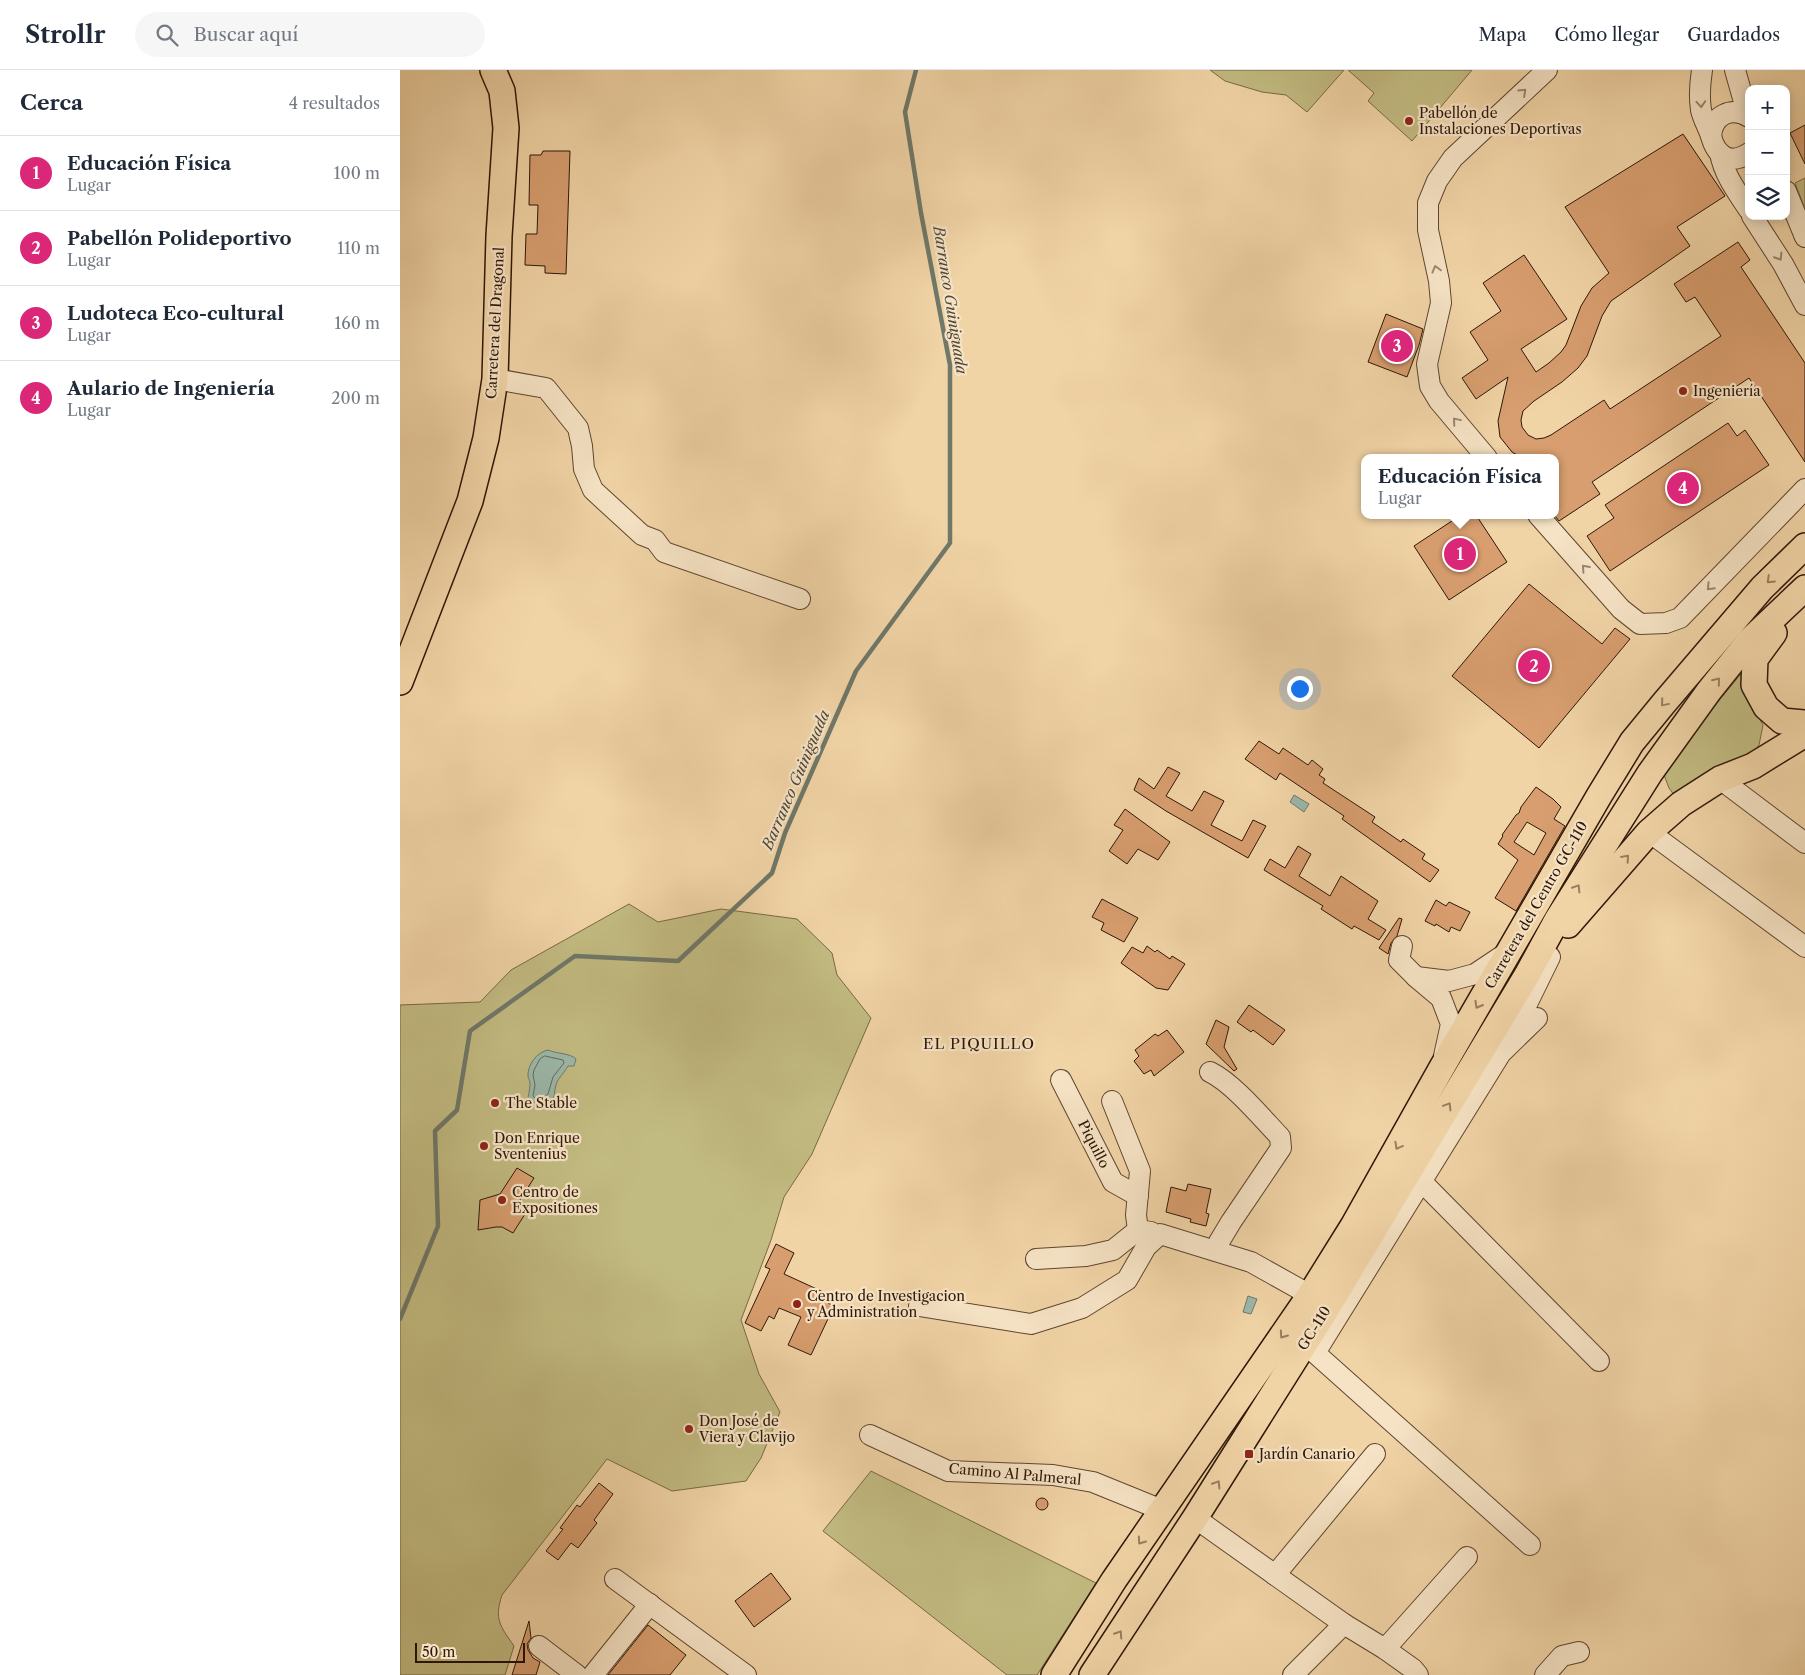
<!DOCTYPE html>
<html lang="es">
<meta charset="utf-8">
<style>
:root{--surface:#fff;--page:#f6f6f7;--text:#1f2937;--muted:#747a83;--line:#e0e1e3;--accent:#db2777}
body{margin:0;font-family:"Libre Caslon Text",serif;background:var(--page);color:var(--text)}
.controls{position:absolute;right:15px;top:15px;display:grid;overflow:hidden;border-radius:10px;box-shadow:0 2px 12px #0003}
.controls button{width:45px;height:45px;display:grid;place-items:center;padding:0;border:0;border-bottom:1px solid var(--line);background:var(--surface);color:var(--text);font:25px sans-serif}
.scale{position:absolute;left:15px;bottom:12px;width:110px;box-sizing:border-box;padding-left:5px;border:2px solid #2e1708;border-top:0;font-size:14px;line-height:18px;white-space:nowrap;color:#2e1708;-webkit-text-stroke:4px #f6e3c5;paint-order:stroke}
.you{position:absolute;left:899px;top:618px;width:18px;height:18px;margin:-12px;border:4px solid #fff;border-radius:50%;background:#1a73e8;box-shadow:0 0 0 8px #1a73e833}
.badge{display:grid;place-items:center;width:32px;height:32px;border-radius:50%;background:var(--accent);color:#fff;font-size:16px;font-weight:700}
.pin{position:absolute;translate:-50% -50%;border:2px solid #fff;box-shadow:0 1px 5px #0006}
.popup{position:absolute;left:961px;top:384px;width:198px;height:65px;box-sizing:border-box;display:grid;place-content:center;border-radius:10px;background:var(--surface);filter:drop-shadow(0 1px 4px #0005);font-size:16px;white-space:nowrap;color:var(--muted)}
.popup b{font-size:19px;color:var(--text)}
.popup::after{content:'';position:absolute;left:50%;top:100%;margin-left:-10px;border:10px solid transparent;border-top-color:var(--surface)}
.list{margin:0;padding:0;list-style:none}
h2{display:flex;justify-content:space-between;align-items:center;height:65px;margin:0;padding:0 20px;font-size:21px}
h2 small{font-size:16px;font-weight:400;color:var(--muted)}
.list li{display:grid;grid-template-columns:32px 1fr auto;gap:15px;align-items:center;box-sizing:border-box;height:75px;padding:0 20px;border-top:1px solid var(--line)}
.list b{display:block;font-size:19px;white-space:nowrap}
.list p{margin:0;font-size:16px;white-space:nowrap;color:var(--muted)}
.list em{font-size:16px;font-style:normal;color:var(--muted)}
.icon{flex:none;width:28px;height:28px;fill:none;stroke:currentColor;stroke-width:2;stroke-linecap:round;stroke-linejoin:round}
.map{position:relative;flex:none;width:1405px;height:1605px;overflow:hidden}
header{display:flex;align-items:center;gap:30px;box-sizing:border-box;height:70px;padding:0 25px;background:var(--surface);border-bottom:1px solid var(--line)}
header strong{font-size:24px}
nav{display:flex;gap:28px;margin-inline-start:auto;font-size:18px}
.search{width:350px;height:45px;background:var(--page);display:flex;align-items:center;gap:12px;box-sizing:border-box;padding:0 18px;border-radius:28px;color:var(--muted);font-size:19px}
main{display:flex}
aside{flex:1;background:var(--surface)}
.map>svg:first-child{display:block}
.green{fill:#c2bb81;stroke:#786944}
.water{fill:#9bb8aa;stroke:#6f7869}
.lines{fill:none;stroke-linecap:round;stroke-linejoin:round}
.shore{stroke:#646859;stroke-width:1}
.stream{stroke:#6f7869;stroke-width:4.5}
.building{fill:#d89e6f;stroke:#2e1708;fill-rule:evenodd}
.minor-casing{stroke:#5f4630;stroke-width:22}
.major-casing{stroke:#2e1708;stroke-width:28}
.minor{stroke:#f6e3c5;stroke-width:20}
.major{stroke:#f1d4a6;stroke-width:25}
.oneway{stroke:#9c8770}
.oneway2{stroke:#997f5f}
.poi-dot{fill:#8f2418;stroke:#f6e3c5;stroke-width:2}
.labels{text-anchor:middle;stroke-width:4.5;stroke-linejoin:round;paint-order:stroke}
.poi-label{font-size:14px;fill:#2e1708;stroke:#f6e3c5;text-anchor:start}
.street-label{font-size:14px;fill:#2e1708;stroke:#f6e3c5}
.water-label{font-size:15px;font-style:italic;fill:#4f4739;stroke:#f6e3c5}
.neighbourhood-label{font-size:15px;letter-spacing:1px;fill:#2e1708;stroke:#f6e3c5}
</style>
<header>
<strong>Strollr</strong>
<div class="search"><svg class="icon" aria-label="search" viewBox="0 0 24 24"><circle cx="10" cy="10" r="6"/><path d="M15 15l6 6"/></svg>Buscar aquí</div>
<nav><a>Mapa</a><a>Cómo llegar</a><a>Guardados</a></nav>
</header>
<main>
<aside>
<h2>Cerca<small>4 resultados</small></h2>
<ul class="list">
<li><span class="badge">1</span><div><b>Educación Física</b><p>Lugar</p></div><em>100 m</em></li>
<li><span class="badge">2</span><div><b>Pabellón Polideportivo</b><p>Lugar</p></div><em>110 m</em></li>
<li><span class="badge">3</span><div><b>Ludoteca Eco-cultural</b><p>Lugar</p></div><em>160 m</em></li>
<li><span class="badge">4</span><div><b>Aulario de Ingeniería</b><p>Lugar</p></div><em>200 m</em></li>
</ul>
</aside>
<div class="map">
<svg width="1405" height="1605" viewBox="0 0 1405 1605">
<rect width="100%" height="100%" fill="#f1d4a6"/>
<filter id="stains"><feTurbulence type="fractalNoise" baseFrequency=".004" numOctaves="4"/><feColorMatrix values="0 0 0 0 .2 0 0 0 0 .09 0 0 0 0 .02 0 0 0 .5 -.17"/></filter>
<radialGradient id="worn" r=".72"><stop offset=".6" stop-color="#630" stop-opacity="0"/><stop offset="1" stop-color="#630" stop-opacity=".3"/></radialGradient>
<g class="green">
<path d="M810,0H944L907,42L886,25L862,22L825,11Z"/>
<path d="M948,0H1072L1012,71L968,31L974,23Z"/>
<path d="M1405,108V139L1395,113Z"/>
<path d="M1346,598L1353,637L1363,655L1359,675L1352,685L1274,725L1269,718L1264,705L1296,658Z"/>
<path d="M229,834L258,852L321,839L397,849L432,883L437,905L471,948L412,1084L384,1127L371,1170L341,1250L359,1304L380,1342L361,1388L346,1411L272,1421L207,1389L102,1525C94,1549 100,1556 114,1576L105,1605H0V935L80,932L111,900Z"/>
<path d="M471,1401L696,1513L637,1605H607L423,1461Z"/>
</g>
<g class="water">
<path d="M894,725L909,734L904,742L890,732Z"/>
<path d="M148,980C157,984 170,983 176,989L174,996H168C159,1011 156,1007 154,1027C145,1033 137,1036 128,1030C128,1025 130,1020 130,1014C130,1013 129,1008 128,1007C127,995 137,982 148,980Z"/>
<path d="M848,1226L857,1229L851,1244L843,1242Z"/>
</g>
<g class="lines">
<path class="shore" d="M145,986L163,990L164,993L153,1007L148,1024L143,1028H135L133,1026L135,1015L133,1005L134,1000L140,989Z"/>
<path class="stream" d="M0,1249L38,1156L35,1061L57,1040L70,961L175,886L278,891L372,803L385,763L456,601L550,473V295L521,143L505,42L516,0"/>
</g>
<g class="building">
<path d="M1405,55V94L1390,63Z"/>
<path d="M1283,64L1325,126L1277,157L1290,176L1211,231L1202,246L1187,286L1178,298L1162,312L1134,331L1123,341L1121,350L1122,357L1128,365L1136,369L1144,368L1151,365L1204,330L1210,339L1321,266L1295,227L1286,232L1274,214L1338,172L1350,190L1341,197L1405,293V392L1349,308L1192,412L1200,424L1159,451L1155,446V388H1122L1112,382L1100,367L1098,351L1108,307L1076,329L1062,308L1088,290L1070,262L1101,241L1083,213L1124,185L1167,249L1121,279L1136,302L1149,293L1161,282L1166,275L1181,236L1192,218L1209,203L1165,137Z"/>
<path d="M143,81H170L166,204L145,203V196L125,195L126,164H137L138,135H129L130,85H141Z"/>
<path d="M986,244L1023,259L1019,275L1007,307L968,292Z"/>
<path d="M1328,353L1337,366L1345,360L1369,395L1210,501L1187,466L1214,448L1205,435Z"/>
<path d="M1061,445H1076L1107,492L1049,530L1014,476Z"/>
<path d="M1129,514L1202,574L1215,558L1230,569L1139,678L1052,606Z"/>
<path d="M859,671L879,684L883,678L908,695L912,690L923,699L919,705L925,709L923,713L975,747L972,752L1001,772L1003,769L1025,784L1022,789L1039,800L1030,812L942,749L944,746L880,703L876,710L845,689Z"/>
<path d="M768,697L780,703L766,726L792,741L804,721L824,731L811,755L842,771L853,750L866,756L848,788L766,741L734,720L739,708L754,719Z"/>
<path d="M1136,717L1153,729L1161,737L1154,749L1165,756L1116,841L1095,828L1118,790L1098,774L1103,766L1102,765L1116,745L1119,743L1121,737ZM1127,752L1146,763L1134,785L1114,772Z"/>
<path d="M725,739L770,772L758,790L738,779L727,794L709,781L723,760L714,755Z"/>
<path d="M898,776L911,784L899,806L930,826L941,806L978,831L968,849L986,860L979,870L954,856L952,859L921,839L923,836L864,800L870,789L885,798Z"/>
<path d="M702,829L738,848L724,872L701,860L704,853L692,847Z"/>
<path d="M1036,830L1046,836L1049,832L1070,842L1060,861L1051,857L1049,862L1036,854L1035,856L1025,851Z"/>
<path d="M999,848L1002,849L997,866L991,873L988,884L979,878Z"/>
<path d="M747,876L755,882L757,880L770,889L772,886L785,894L768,920L756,918L721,893L732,877L743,883Z"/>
<path d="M849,935L885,960L873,975L853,960L851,962L837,952Z"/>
<path d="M816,950L829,957L824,977L837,999L834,1001L806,974Z"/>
<path d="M767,960L784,982L754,1006L751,1000L744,1004L734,991L739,986L735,980L755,964L758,966Z"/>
<path d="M117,1098L134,1108L115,1138L125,1144L113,1163L102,1157H96L78,1160L80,1130L100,1124Z"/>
<path d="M788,1114L811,1119L806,1143L809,1144L806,1156L790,1152L791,1149L766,1142L771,1117L786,1121Z"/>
<path d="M376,1174L394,1183L384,1204L432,1226L428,1233L434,1236L411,1285L388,1275L401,1247L379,1238L374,1249L369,1246L361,1261L345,1253L370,1199L365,1197Z"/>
<path d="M199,1413L213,1424L194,1450L197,1453L178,1478L171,1473L158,1490L146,1481L163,1459L160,1458L177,1435L180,1437Z"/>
<circle cx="642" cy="1434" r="6"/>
<path d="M371,1503L391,1529L354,1557L335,1531Z"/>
<path d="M129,1551L131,1568L127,1574L128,1580L133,1588L140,1592L136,1605H112Z"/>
<path d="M248,1555L286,1585L270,1605H208Z"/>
</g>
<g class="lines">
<g class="minor-casing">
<g id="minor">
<path d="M1302,0C1300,13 1299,27 1301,40C1303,49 1308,57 1311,66C1316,85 1329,96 1349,83"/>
<path d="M1335,0L1348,46"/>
<path d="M1311,66C1313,45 1331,36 1349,47"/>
<path d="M1320,83C1324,105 1337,122 1349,140"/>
<path d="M1386,121L1405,167"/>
<path d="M1352,146L1383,194L1405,235"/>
<path d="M95,309L146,318L178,358L182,376L184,399L193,420L242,465L255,470L264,482L400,529"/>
<path d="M1087,388L1039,331L1030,316L1027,294L1041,233L1039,211L1028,160V133L1037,111L1053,88L1147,0"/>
<path d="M1138,445L1221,539L1240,554L1266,553L1280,548L1405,419"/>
<path d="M1320,709L1405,773"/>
<path d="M1249,762L1405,877"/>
<path d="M1002,876L999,890L1016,907"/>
<path d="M1097,969L1124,940L1150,887"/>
<path d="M1044,986L1051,954L1041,928L1016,907L1049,911L1075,904L1108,882"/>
<path d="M810,1002C833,1013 862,1048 880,1067L881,1078L831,1152L819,1172L817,1181"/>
<path d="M661,1010L713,1112L738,1126"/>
<path d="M712,1031L740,1101L736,1145L738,1160"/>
<path d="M1021,1111L1199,1291"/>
<path d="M636,1189L686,1186L713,1180L738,1160L751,1162"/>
<path d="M519,1236L631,1254L682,1238L727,1210L746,1177L760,1164L851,1192L910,1225"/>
<path d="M470,1365L548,1401L653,1405L693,1412L762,1440"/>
<path d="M795,1448L944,1554L985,1579L1013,1599L1018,1605"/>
<path d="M1130,1475L915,1283L1101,983L1137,948"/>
<path d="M875,1505L975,1384"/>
<path d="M215,1509L346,1605"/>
<path d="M139,1576L177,1605"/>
<path d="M985,1579L1067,1487"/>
<path d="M193,1605L250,1534"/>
<path d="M893,1605L944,1554"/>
<path d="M1145,1605L1162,1586L1179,1582"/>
</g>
</g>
<g class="major-casing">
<g id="major">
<path d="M1374,563L1355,589L1354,615L1366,637L1382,651L1405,653"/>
<path d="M0,612L70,431L86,368L95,309L99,166L106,58L102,21L93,0"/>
<path d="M1168,855L1249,762L1281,734L1320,709L1353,696L1405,664"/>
<path d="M654,1605L714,1510L910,1225L953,1156L1041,999L1199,726L1232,672L1264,633L1362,518L1405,476"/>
<path d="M692,1605L795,1448L924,1243L1127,905L1157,850L1250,703L1309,621L1349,571L1405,518"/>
</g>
</g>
<use href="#minor" class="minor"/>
<use href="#major" class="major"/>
</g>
<defs><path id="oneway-chevron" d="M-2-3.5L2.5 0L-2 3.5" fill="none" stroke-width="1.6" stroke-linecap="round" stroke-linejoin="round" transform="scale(1.25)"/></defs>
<g class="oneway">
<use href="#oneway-chevron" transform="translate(1123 22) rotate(-43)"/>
<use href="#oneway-chevron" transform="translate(1301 34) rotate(86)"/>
<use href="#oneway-chevron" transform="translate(1379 187) rotate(58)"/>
<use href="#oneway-chevron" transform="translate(1036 199) rotate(-105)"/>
<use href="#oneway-chevron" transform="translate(1056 351) rotate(-130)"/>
<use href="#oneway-chevron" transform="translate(1185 498) rotate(-132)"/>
<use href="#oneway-chevron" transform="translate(1310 517) rotate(134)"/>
</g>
<g class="oneway2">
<use href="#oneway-chevron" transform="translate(1370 510) rotate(136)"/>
<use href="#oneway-chevron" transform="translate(1317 611) rotate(-51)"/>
<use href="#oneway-chevron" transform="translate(1264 633) rotate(130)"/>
<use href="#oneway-chevron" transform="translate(1226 788) rotate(-49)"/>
<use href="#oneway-chevron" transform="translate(1177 818) rotate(-58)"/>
<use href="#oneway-chevron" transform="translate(1078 935) rotate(120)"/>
<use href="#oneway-chevron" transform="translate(1048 1036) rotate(-59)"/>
<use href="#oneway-chevron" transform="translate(998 1076) rotate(119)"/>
<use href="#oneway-chevron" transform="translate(883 1265) rotate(125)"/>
<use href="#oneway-chevron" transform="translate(817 1414) rotate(-58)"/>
<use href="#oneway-chevron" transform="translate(741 1471) rotate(125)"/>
<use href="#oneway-chevron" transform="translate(719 1564) rotate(-57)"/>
</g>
<g class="poi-dot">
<circle cx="1009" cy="51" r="5"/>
<circle cx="1283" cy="321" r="5"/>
<circle cx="95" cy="1033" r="5"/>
<circle cx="84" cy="1076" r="5"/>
<circle cx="102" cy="1130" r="5"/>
<circle cx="397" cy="1234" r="5"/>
<circle cx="289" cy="1359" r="5"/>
<rect x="844" y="1379" width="10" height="10" rx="2.5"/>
</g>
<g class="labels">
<g class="poi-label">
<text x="1019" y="48">Pabellón de<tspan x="1019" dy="16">Instalaciones Deportivas</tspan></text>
<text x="1293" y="326">Ingeniería</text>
<text x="105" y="1038">The Stable</text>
<text x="94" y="1073">Don Enrique<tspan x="94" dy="16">Sventenius</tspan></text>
<text x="112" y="1127">Centro de<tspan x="112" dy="16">Expositiones</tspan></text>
<text x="407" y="1231">Centro de Investigacion<tspan x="407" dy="16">y Administration</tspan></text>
<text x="299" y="1356">Don José de<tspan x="299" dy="16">Viera y Clavijo</tspan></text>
<text x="859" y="1389">Jardín Canario</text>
</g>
<g class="street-label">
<text transform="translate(95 253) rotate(-87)" y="5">Carretera del Dragonal</text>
<text transform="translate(1136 835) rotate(-60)" y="5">Carretera del Centro GC-110</text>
<text transform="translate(694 1074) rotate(63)" y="5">Piquillo</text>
<text transform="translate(914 1258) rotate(-58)" y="5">GC-110</text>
<text transform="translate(615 1404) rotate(5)" y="5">Camino Al Palmeral</text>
</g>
<g class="water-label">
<text transform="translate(550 230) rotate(81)" y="5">Barranco Guiniguada</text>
<text transform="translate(396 710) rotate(-67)" y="5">Barranco Guiniguada</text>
</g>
<g class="neighbourhood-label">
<text x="579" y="979">EL PIQUILLO</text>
</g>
</g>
<rect width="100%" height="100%" filter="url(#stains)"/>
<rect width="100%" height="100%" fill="url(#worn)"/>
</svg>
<div class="controls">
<button>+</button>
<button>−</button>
<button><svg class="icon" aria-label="layers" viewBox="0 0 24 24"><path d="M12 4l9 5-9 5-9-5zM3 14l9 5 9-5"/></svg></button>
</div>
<div class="scale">50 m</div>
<div class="you"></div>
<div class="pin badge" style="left:1060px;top:484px">1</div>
<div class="popup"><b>Educación Física</b>Lugar</div>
<div class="pin badge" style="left:1134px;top:596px">2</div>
<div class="pin badge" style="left:997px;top:276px">3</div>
<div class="pin badge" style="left:1283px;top:418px">4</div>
</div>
</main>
